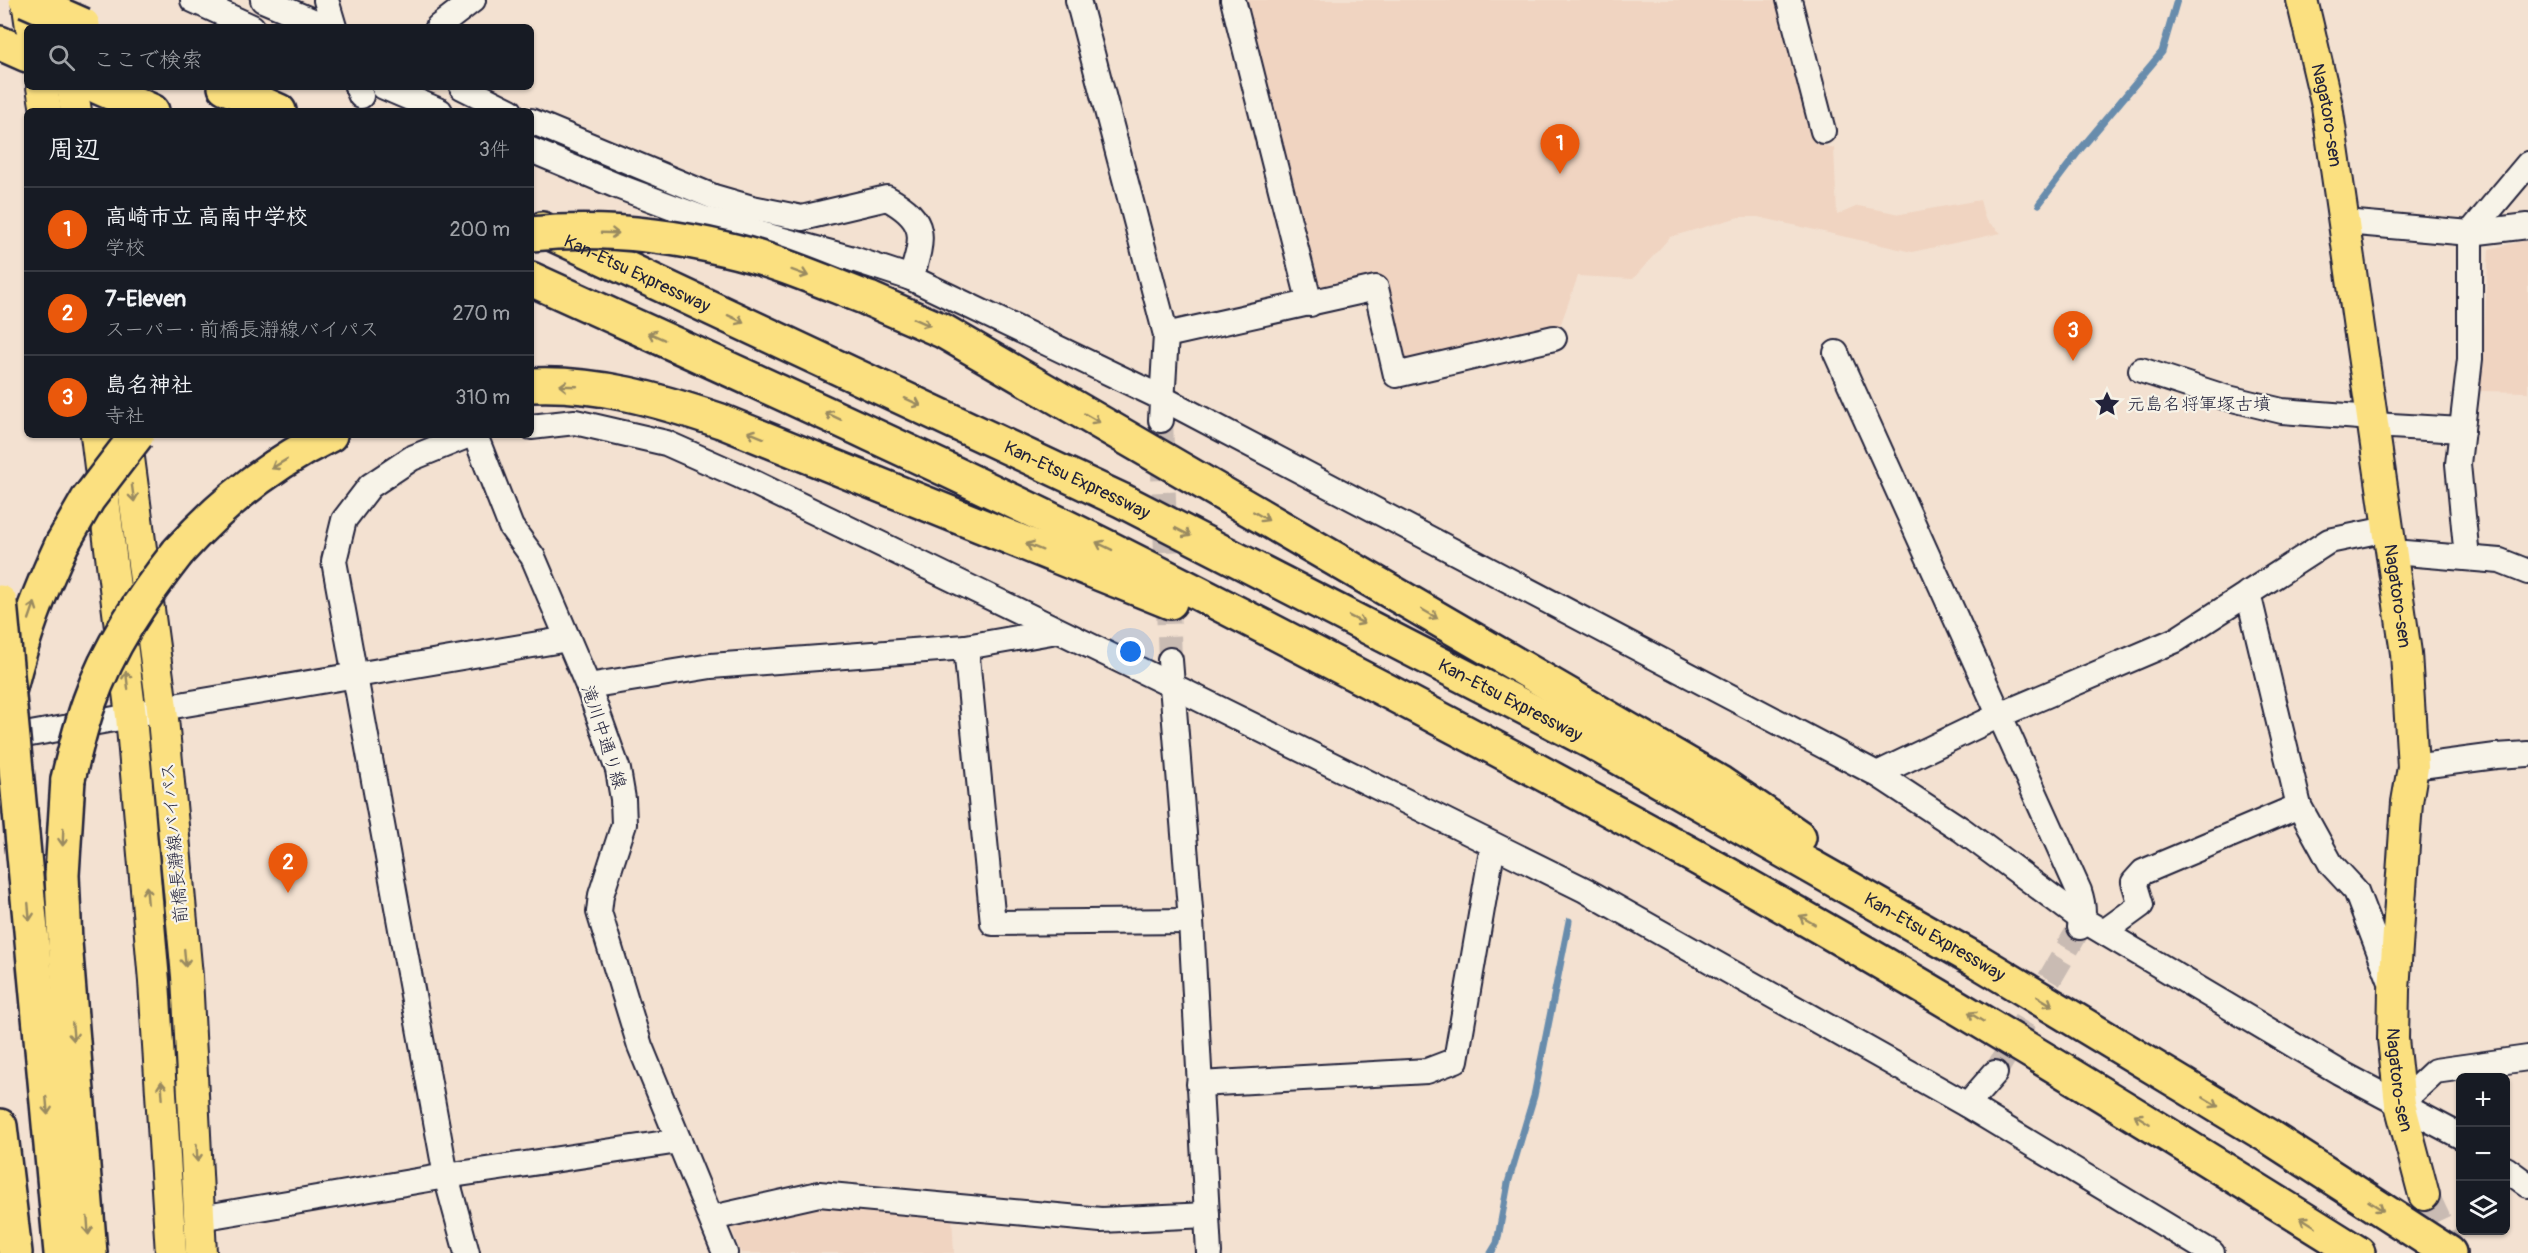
<!DOCTYPE html>
<html lang="ja">
<meta charset="utf-8">
<style>
:root{--surface:#171b24;--page:#20242c;--text:#f1f3f6;--muted:#9ea1a6;--line:#363941;--accent:#ea580c}
body{margin:0;font-family:Pangolin,"Klee One",sans-serif;background:var(--page);color:var(--text)}
.controls{position:absolute;right:18px;bottom:18px;display:grid;overflow:hidden;border-radius:9px;box-shadow:0 2px 4px #0004}
.controls button{width:54px;height:54px;display:grid;place-items:center;padding:0;border:0;border-bottom:2px solid var(--line);background:var(--surface);color:var(--text);font:30px sans-serif}
.you{position:absolute;left:1131px;top:652px;width:21px;height:21px;margin:-15px;border:4px solid #fff;border-radius:50%;background:#1a73e8;box-shadow:0 0 0 9px #1a73e833}
.badge{display:grid;place-items:center;width:39px;height:39px;border-radius:50%;background:var(--accent);color:#fff;font-size:20px;font-weight:700}
.pin{position:absolute;translate:-50% -50px;filter:drop-shadow(0 2px 3px #0008)}
.pin::after{content:'';position:absolute;top:32px;width:21px;height:18px;background:inherit;clip-path:polygon(0 0,100% 0,50% 100%)}
.list{margin:0;padding:0;list-style:none}
h2{display:flex;justify-content:space-between;align-items:center;height:78px;margin:0;padding:0 24px;font-size:26px}
h2 small{font-size:20px;font-weight:400;color:var(--muted)}
.list li{display:grid;grid-template-columns:39px 1fr auto;gap:18px;align-items:center;box-sizing:border-box;height:84px;padding:0 24px;border-top:2px solid var(--line)}
.list b{display:block;font-size:22px;white-space:nowrap}
.list p{margin:0;font-size:20px;white-space:nowrap;color:var(--muted)}
.list em{font-size:20px;font-style:normal;color:var(--muted)}
.icon{flex:none;width:33px;height:33px;fill:none;stroke:currentColor;stroke-width:2;stroke-linecap:round;stroke-linejoin:round}
.map{position:relative;flex:none;width:2528px;height:1253px;overflow:hidden}
.search{position:absolute;background:var(--surface);box-shadow:0 2px 4px #0004;left:24px;top:24px;width:510px;height:66px;display:flex;align-items:center;gap:15px;box-sizing:border-box;padding:0 21px;border-radius:9px;color:var(--muted);font-size:22px}
.panel{position:absolute;background:var(--surface);box-shadow:0 2px 4px #0004;left:24px;top:108px;width:510px;height:330px;border-radius:9px}
.map>svg:first-child{display:block}
.built{fill:#f0d4c1}
.lines{fill:none;stroke-linecap:round;stroke-linejoin:round}
.stream{stroke:#688cac;stroke-width:7}
.minor-tunnel{stroke:#c9bbb3;stroke-width:24;stroke-dasharray:24 12;stroke-linecap:butt}
.major-tunnel{stroke:#c9bbb3;stroke-width:30;stroke-dasharray:30 15;stroke-linecap:butt}
.minor-casing{stroke:#22223b;stroke-width:28}
.major-casing{stroke:#22223b;stroke-width:34}
.highway-casing{stroke:#22223b;stroke-width:38}
.minor{stroke:#f7f3e8;stroke-width:24}
.major{stroke:#fbe080;stroke-width:30}
.highway{stroke:#fbe080;stroke-width:33}
.highway-bridge-casing{stroke:#22223b;stroke-width:38;stroke-linecap:butt}
.highway-bridge{stroke:#fbe080;stroke-width:33}
.oneway{stroke:#998a61}
.labels{text-anchor:middle;stroke-width:4.5;stroke-linejoin:round;paint-order:stroke}
.street-label{font-size:18px;fill:#22223b;stroke:#f7f3e8}
.poi-label{font-size:18px;fill:#22223b;stroke:#f7f3e8;text-anchor:start}
</style>
<div class="map">
<svg width="2528" height="1253" viewBox="0 0 2528 1253">
<rect width="100%" height="100%" fill="#f3e1d1"/>
<filter id="ink" filterUnits="userSpaceOnUse"><feTurbulence type="fractalNoise" baseFrequency=".0167" numOctaves="2"/><feDisplacementMap in="SourceGraphic" scale="12" xChannelSelector="R" yChannelSelector="G"/><feConvolveMatrix kernelMatrix="1 2 1 2 8 2 1 2 1" color-interpolation-filters="sRGB"/></filter>
<g filter="url(#ink)">
<g class="built">
<path d="M1242,0H1775L1817,144L1834,148L1837,215L1858,206L1901,214L1980,200L1985,219L2001,233L1912,252L1758,217H1739L1670,237L1633,279L1578,276L1559,329L1401,362L1382,279L1323,290L1312,282Z"/>
<path d="M2528,240V392L2480,391L2489,249Z"/>
<path d="M818,1201L952,1215L954,1253H741L729,1222Z"/>
</g>
<g class="lines">
<g class="stream">
<path d="M2039,204L2079,151L2162,52L2177,0"/>
<path d="M1491,1253L1497,1243L1508,1183L1534,1096L1569,921"/>
</g>
<g class="minor-tunnel">
<path d="M1161,420L1170,660"/>
<path d="M1995,1073L2077,932"/>
</g>
<path class="major-tunnel" d="M2424,1195L2451,1253"/>
<g class="minor-casing">
<g id="minor">
<path d="M193,0L252,27"/>
<path d="M263,0L327,27"/>
<path d="M326,0L334,27"/>
<path d="M1078,0L1166,335L1161,420"/>
<path d="M1233,0L1310,304"/>
<path d="M1789,0L1823,131"/>
<path d="M438,27L473,0"/>
<path d="M357,87L361,96"/>
<path d="M384,87L440,111"/>
<path d="M462,87L510,111"/>
<path d="M531,121L714,197L752,208L802,218L887,198C929,221 923,238 911,278"/>
<path d="M531,150L617,186L702,218L850,258L911,278L1162,398L1877,774L1962,830L2083,920L2339,1072L2460,1136"/>
<path d="M2345,222L2470,233L2528,226"/>
<path d="M1166,335L1376,288L1396,375L1554,338"/>
<path d="M1836,353L2079,891C2083,903 2085,916 2080,927"/>
<path d="M2141,370L2224,397L2282,411L2372,418"/>
<path d="M2373,425L2462,430"/>
<path d="M531,427L575,422L666,443L738,475L1171,685L1585,890L1967,1105L2212,1253"/>
<path d="M475,435L511,527L533,557L588,686L618,770L623,799L624,824L601,895L599,912L640,1046L725,1253"/>
<path d="M2393,552L2500,561L2528,572"/>
<path d="M2467,558L2458,464L2470,359V233L2528,164"/>
<path d="M2248,593L2299,806L2331,864L2356,891L2392,985"/>
<path d="M966,647L993,923L1191,921"/>
<path d="M1170,660L1191,921L1209,1253"/>
<path d="M588,686L711,666L966,647L1057,631"/>
<path d="M8,738L131,716L162,708L568,639"/>
<path d="M2413,767L2496,756L2528,754"/>
<path d="M1877,774L2000,715L2176,640L2329,541L2387,529"/>
<path d="M2104,932L2141,905L2134,882L2143,872L2299,806"/>
<path d="M1199,1084L1427,1071L1456,1060L1493,845"/>
<path d="M2400,1104L2435,1071L2528,1058"/>
<path d="M1967,1105L1995,1073"/>
<path d="M2506,1169L2528,1185"/>
<path d="M200,1218L446,1176L679,1141"/>
<path d="M712,1218L819,1194L1101,1220L1207,1215"/>
<path d="M467,1253L446,1176L334,561L344,520L370,486L412,458L469,435"/>
</g>
</g>
<g class="major-casing">
<g id="major">
<path d="M27,0L31,27"/>
<path id="s1" d="M2302,0L2327,106L2406,653L2413,767L2407,802L2394,990L2393,1039L2400,1104L2424,1195"/>
<path d="M42,87L46,111"/>
<path d="M72,87L76,111"/>
<path d="M96,435L131,716L154,981L171,1253"/>
<path d="M126,435L162,708L187,976L201,1253"/>
</g>
</g>
<g class="highway-casing">
<g id="highway">
<path d="M0,43L27,55"/>
<path d="M98,87L152,111"/>
<path d="M225,87L279,111"/>
<path id="s2" d="M542,229L1123,501L1590,741L1976,960L2268,1136L2449,1253"/>
<path d="M531,279C724,367 917,453 1107,547C1302,645 1496,747 1687,852C1916,978 2137,1115 2358,1253"/>
<path d="M869,299L943,331L1720,783L1799,837"/>
<path d="M531,385C597,382 659,400 721,421L1170,602"/>
<path d="M178,552C222,503 270,464 330,435"/>
<path d="M10,688C23,635 39,593 62,544"/>
<path d="M68,779L62,875L65,942L90,1253"/>
<path d="M20,812L61,1253"/>
<path d="M0,1126L15,1253"/>
</g>
</g>
<use href="#minor" class="minor"/>
<use href="#major" class="major"/>
<use href="#highway" class="highway"/>
<g class="highway-bridge-casing">
<g id="highway-bridge">
<path d="M26,0L83,25"/>
<path d="M531,234C595,228 663,234 726,249C775,260 822,281 869,299"/>
<path d="M62,544L88,499L137,435"/>
<path d="M0,602L20,812"/>
<path d="M68,779C74,754 80,728 89,703C108,648 142,598 178,552"/>
</g>
</g>
<use href="#highway-bridge" class="highway-bridge"/>
</g>
<defs><path id="oneway-shaft" d="M-6 0H5M1.5-3L5.5 0L1.5 3" fill="none" stroke-width="1.6" stroke-linecap="round" stroke-linejoin="round" transform="scale(1.5)"/></defs>
<g class="oneway">
<use href="#oneway-shaft" transform="translate(610 233) rotate(2)"/>
<use href="#oneway-shaft" transform="translate(800 273) rotate(20)"/>
<use href="#oneway-shaft" transform="translate(736 319) rotate(25)"/>
<use href="#oneway-shaft" transform="translate(922 322) rotate(24)"/>
<use href="#oneway-shaft" transform="translate(656 336) rotate(-156)"/>
<use href="#oneway-shaft" transform="translate(568 386) rotate(-178)"/>
<use href="#oneway-shaft" transform="translate(913 402) rotate(25)"/>
<use href="#oneway-shaft" transform="translate(833 416) rotate(-155)"/>
<use href="#oneway-shaft" transform="translate(1092 418) rotate(30)"/>
<use href="#oneway-shaft" transform="translate(756 435) rotate(-158)"/>
<use href="#oneway-shaft" transform="translate(279 464) rotate(149)"/>
<use href="#oneway-shaft" transform="translate(133 493) rotate(82)"/>
<use href="#oneway-shaft" transform="translate(1261 516) rotate(30)"/>
<use href="#oneway-shaft" transform="translate(1183 532) rotate(27)"/>
<use href="#oneway-shaft" transform="translate(1104 546) rotate(-154)"/>
<use href="#oneway-shaft" transform="translate(1034 547) rotate(-158)"/>
<use href="#oneway-shaft" transform="translate(32 611) rotate(-71)"/>
<use href="#oneway-shaft" transform="translate(1430 614) rotate(30)"/>
<use href="#oneway-shaft" transform="translate(1357 620) rotate(27)"/>
<use href="#oneway-shaft" transform="translate(127 680) rotate(-97)"/>
<use href="#oneway-shaft" transform="translate(63 837) rotate(92)"/>
<use href="#oneway-shaft" transform="translate(147 895) rotate(-95)"/>
<use href="#oneway-shaft" transform="translate(29 912) rotate(85)"/>
<use href="#oneway-shaft" transform="translate(1807 920) rotate(-150)"/>
<use href="#oneway-shaft" transform="translate(185 958) rotate(85)"/>
<use href="#oneway-shaft" transform="translate(2045 1001) rotate(31)"/>
<use href="#oneway-shaft" transform="translate(1976 1017) rotate(-148)"/>
<use href="#oneway-shaft" transform="translate(73 1032) rotate(85)"/>
<use href="#oneway-shaft" transform="translate(162 1090) rotate(-94)"/>
<use href="#oneway-shaft" transform="translate(2211 1102) rotate(31)"/>
<use href="#oneway-shaft" transform="translate(47 1106) rotate(85)"/>
<use href="#oneway-shaft" transform="translate(2142 1119) rotate(-148)"/>
<use href="#oneway-shaft" transform="translate(197 1153) rotate(87)"/>
<use href="#oneway-shaft" transform="translate(2376 1206) rotate(33)"/>
<use href="#oneway-shaft" transform="translate(2308 1222) rotate(-148)"/>
<use href="#oneway-shaft" transform="translate(88 1226) rotate(86)"/>
</g>
</g>
<defs>
<g id="sight-bare" transform="scale(2.07)"><path d="M0-6L1.8-2.2L6-1.7L2.9 1.2L3.7 5.4L0 3.3L-3.7 5.4L-2.9 1.2L-6-1.7L-1.8-2.2Z" fill="#22223b" stroke="#f7f3e8" stroke-width="2.5" paint-order="stroke"/></g>
</defs>
<g fill-rule="evenodd">
<use href="#sight-bare" x="2107" y="404"/>
</g>
<g class="labels">
<g class="street-label">
<text dy="6" stroke="none"><textPath href="#s1" startOffset="118">Nagatoro-sen</textPath></text>
<text dy="6" stroke="none"><textPath href="#s2" startOffset="105">Kan-Etsu Expressway</textPath></text>
<text dy="6" stroke="none"><textPath href="#s2" startOffset="591">Kan-Etsu Expressway</textPath></text>
<text dy="6" stroke="none"><textPath href="#s1" startOffset="604">Nagatoro-sen</textPath></text>
<text dy="6" stroke="none"><textPath href="#s2" startOffset="1077">Kan-Etsu Expressway</textPath></text>
<text transform="translate(604 737) rotate(72)" y="6">滝川中通り線</text>
<text transform="translate(174 843) rotate(-95)" y="6">前橋長瀞線バイパス</text>
<text dy="6" stroke="none"><textPath href="#s2" startOffset="1563">Kan-Etsu Expressway</textPath></text>
<text dy="6" stroke="none"><textPath href="#s1" startOffset="1090">Nagatoro-sen</textPath></text>
</g>
<g class="poi-label">
<text x="2127" y="410">元島名将軍塚古墳</text>
</g>
</g>
</svg>
<div class="controls">
<button>+</button>
<button>−</button>
<button><svg class="icon" aria-label="layers" viewBox="0 0 24 24"><path d="M12 4l9 5-9 5-9-5zM3 14l9 5 9-5"/></svg></button>
</div>
<div class="you"></div>
<div class="pin badge" style="left:1560px;top:174px">1</div>
<div class="pin badge" style="left:288px;top:893px">2</div>
<div class="pin badge" style="left:2073px;top:361px">3</div>
<div class="search"><svg class="icon" aria-label="search" viewBox="0 0 24 24"><circle cx="10" cy="10" r="6"/><path d="M15 15l6 6"/></svg>ここで検索</div>
<section class="panel">
<h2>周辺<small>3件</small></h2>
<ul class="list">
<li><span class="badge">1</span><div><b>高崎市立 高南中学校</b><p>学校</p></div><em>200 m</em></li>
<li><span class="badge">2</span><div><b>7-Eleven</b><p>スーパー · 前橋長瀞線バイパス</p></div><em>270 m</em></li>
<li><span class="badge">3</span><div><b>島名神社</b><p>寺社</p></div><em>310 m</em></li>
</ul>
</section>
</div>
